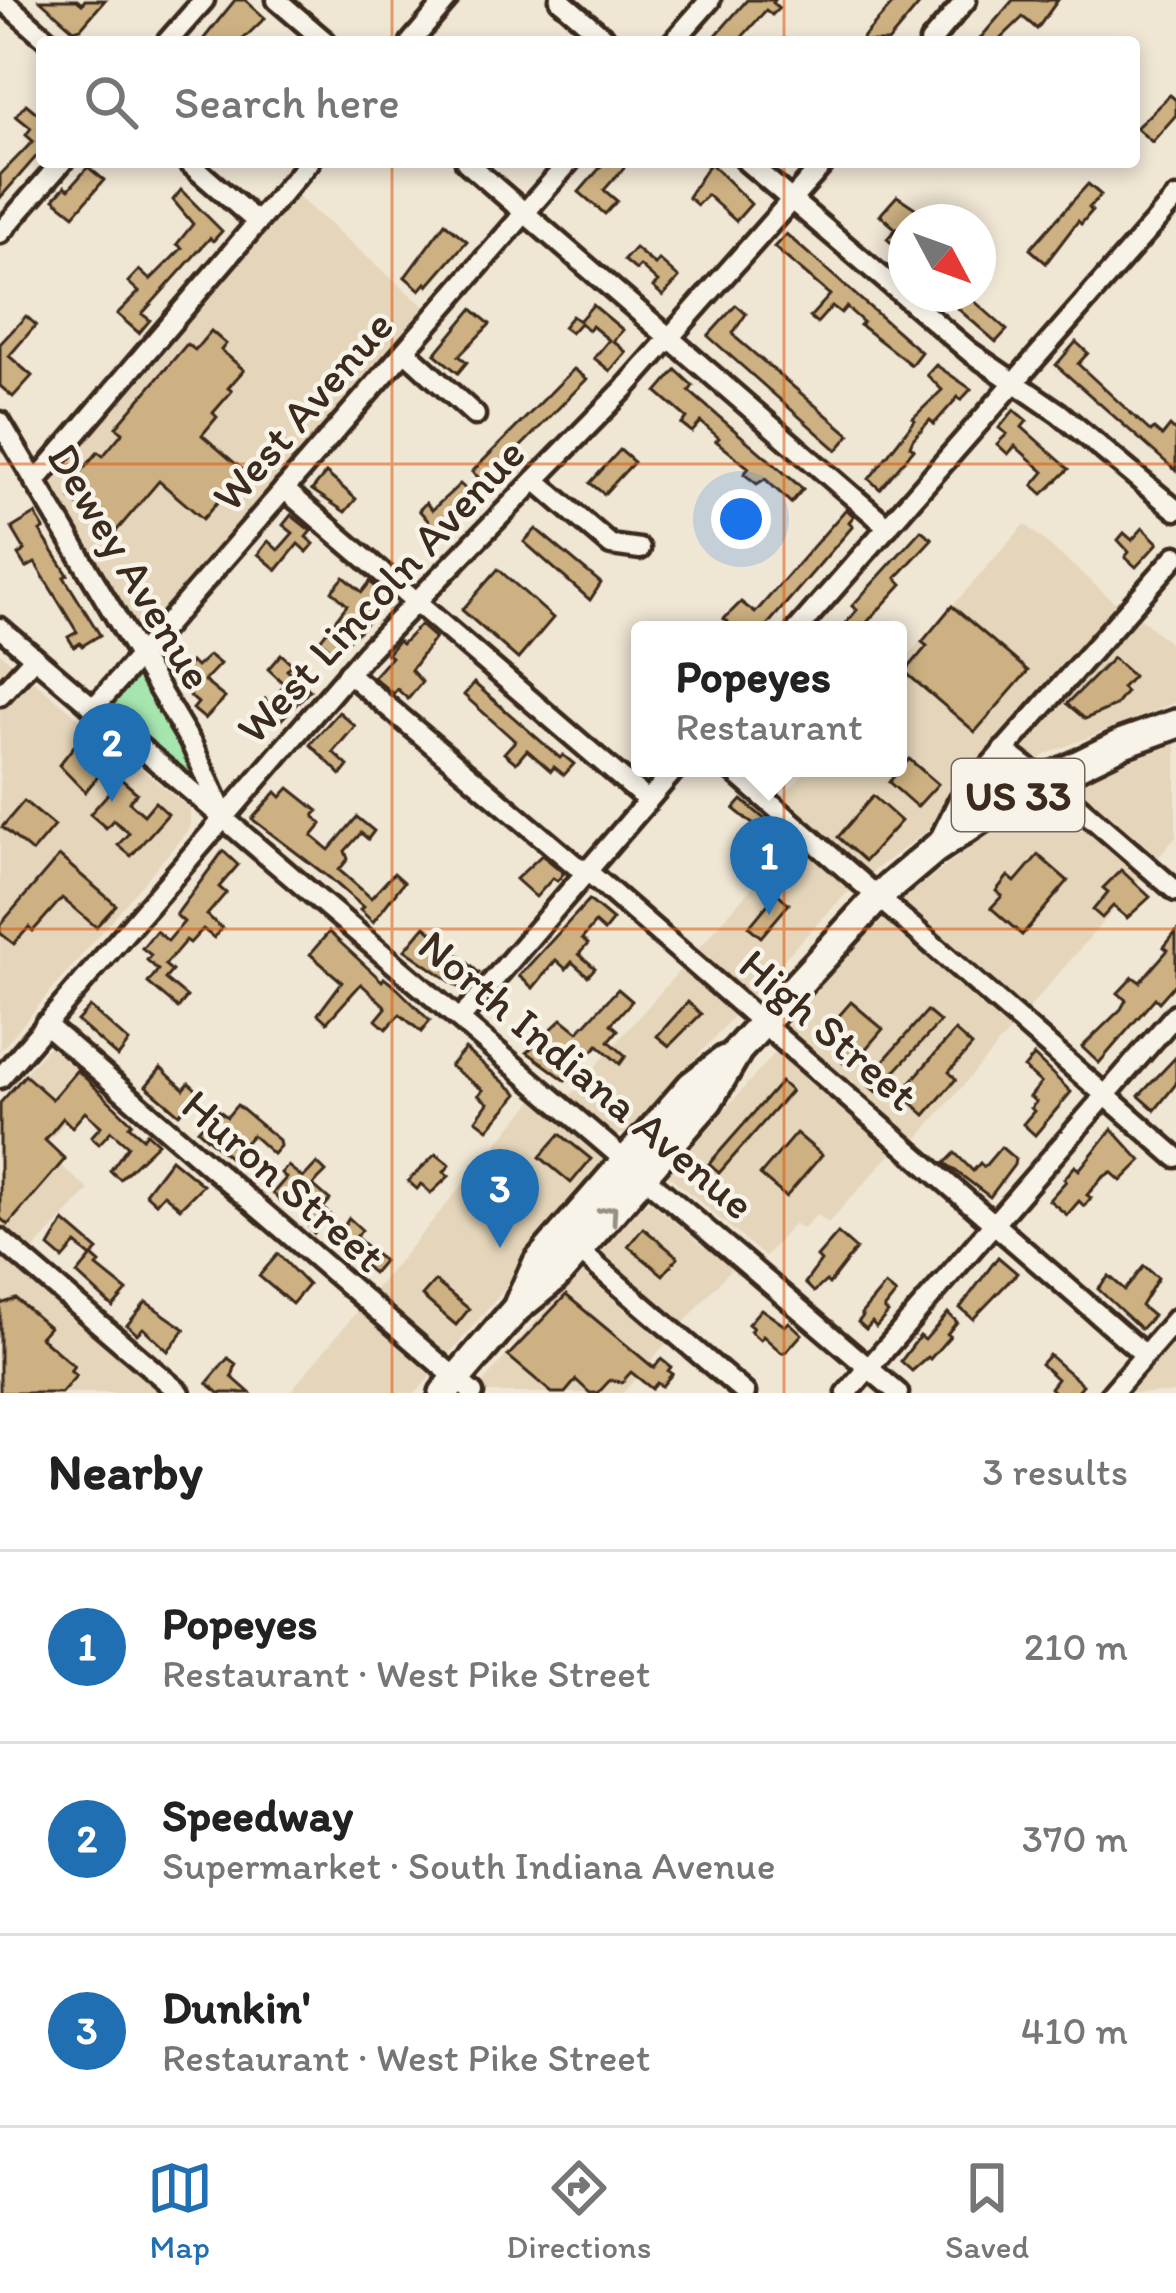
<!DOCTYPE html>
<meta charset="utf-8">
<style>
:root{--surface:#fff;--page:#f2f2f2;--text:#222;--muted:#767676;--line:#e0e0e0;--accent:#1f6fb2}
body{margin:0;font-family:Itim,sans-serif;background:var(--page);color:var(--text)}
.compass{position:absolute;left:888px;top:204px;width:108px;height:108px;border-radius:50%;background:var(--surface);box-shadow:0 6px 18px #0003;rotate:131deg}
.you{position:absolute;left:741px;top:519px;width:42px;height:42px;margin:-30px;border:9px solid #fff;border-radius:50%;background:#1a73e8;box-shadow:0 0 0 18px #1a73e833}
.badge{display:grid;place-items:center;width:78px;height:78px;border-radius:50%;background:var(--accent);color:#fff;font-size:39px;font-weight:700}
.pin{position:absolute;translate:-50% -99px;filter:drop-shadow(0 3px 6px #0008)}
.pin::after{content:'';position:absolute;top:63px;width:42px;height:36px;background:inherit;clip-path:polygon(0 0,100% 0,50% 100%)}
.popup{position:absolute;left:631px;top:621px;width:276px;height:156px;box-sizing:border-box;display:grid;place-content:center;border-radius:12px;background:var(--surface);filter:drop-shadow(0 3px 9px #0005);font-size:39px;white-space:nowrap;color:var(--muted)}
.popup b{font-size:45px;color:var(--text)}
.popup::after{content:'';position:absolute;left:50%;top:100%;margin-left:-24px;border:24px solid transparent;border-top-color:var(--surface)}
.list{margin:0;padding:0;list-style:none}
h2{display:flex;justify-content:space-between;align-items:center;height:156px;margin:0;padding:0 48px;font-size:51px}
h2 small{font-size:39px;font-weight:400;color:var(--muted)}
.list li{display:grid;grid-template-columns:78px 1fr auto;gap:36px;align-items:center;box-sizing:border-box;height:192px;padding:0 48px;border-top:3px solid var(--line)}
.list b{display:block;font-size:45px;white-space:nowrap}
.list p{margin:0;font-size:39px;white-space:nowrap;color:var(--muted)}
.list em{font-size:39px;font-style:normal;color:var(--muted)}
.icon{flex:none;width:66px;height:66px;fill:none;stroke:currentColor;stroke-width:2;stroke-linecap:round;stroke-linejoin:round}
.map{position:relative;flex:none;width:1176px;height:1393px;overflow:hidden}
.search{position:absolute;background:var(--surface);box-shadow:0 6px 18px #0003;left:36px;right:36px;top:36px;height:132px;display:flex;align-items:center;gap:30px;box-sizing:border-box;padding:0 42px;border-radius:12px;color:var(--muted);font-size:45px}
.sheet{height:732px;background:var(--surface)}
nav{display:flex;justify-content:space-around;align-items:center;box-sizing:border-box;height:168px;border-top:3px solid var(--line);background:var(--surface);font-size:33px;color:var(--muted)}
nav a{display:grid;justify-items:center;gap:6px}
nav .on{color:var(--accent)}
.map>svg:first-child{display:block}
.built{fill:#e5d6bb}
.green{fill:#a5e6af;stroke:#708866;stroke-width:3}
.building{fill:#cdb182;stroke:#3b2a1e;stroke-width:3}
.lines{fill:none;stroke-linecap:round;stroke-linejoin:round}
.minor-casing{stroke:#3b2a1e;stroke-width:27}
.highway-casing{stroke:#3b2a1e;stroke-width:36}
.minor{stroke:#f7f3e8;stroke-width:18}
.highway{stroke:#f7f3e8;stroke-width:27}
.oneway{stroke:#998e83}
.grid{fill:none;stroke:#df570d;stroke-width:3;stroke-opacity:0.55}
.labels{text-anchor:middle;stroke-width:9;stroke-linejoin:round;paint-order:stroke}
.shield{fill:#f7f3e8;stroke:#73665b;stroke-width:3}
.shield-label{font-size:42px;font-weight:bold;fill:#3b2a1e}
.street-label{font-size:45px;fill:#3b2a1e;stroke:#f7f3e8}
</style>
<div class="map">
<svg width="1176" height="1393" viewBox="0 0 1176 1393">
<rect width="100%" height="100%" fill="#efe6d4"/>
<filter id="ink" filterUnits="userSpaceOnUse"><feTurbulence type="fractalNoise" baseFrequency=".00833" numOctaves="2"/><feDisplacementMap in="SourceGraphic" scale="24" xChannelSelector="R" yChannelSelector="G"/><feConvolveMatrix kernelMatrix="1 2 1 2 8 2 1 2 1" color-interpolation-filters="sRGB"/></filter>
<g filter="url(#ink)">
<g class="built">
<path d="M291,191L426,308L392,353L290,470L257,505L249,508L220,542L217,552L139,640L48,485L258,238L267,219Z"/>
<path d="M1025,524L1118,605L1137,615L1176,649V702L1047,754L970,799L875,870L845,895L796,946L630,1132L616,1136L569,1097L808,823L782,798L809,768H898V667Z"/>
<path d="M0,653L190,809V828L0,1051Z"/>
<path d="M1176,743V837L912,1145L897,1147L828,1223L817,1214L803,1229L794,1223L765,1257L667,1174L776,1052L790,1022L851,951L908,895L976,843L1044,801L1090,777Z"/>
<path d="M56,1045L69,1051L70,1059L97,1085L42,1149L89,1190L19,1265L170,1393H0V1102L47,1048Z"/>
<path d="M535,1098L601,1154L606,1162L603,1174L416,1393H289Z"/>
<path d="M651,1202L704,1247H712L734,1265L623,1393H474L636,1204Z"/>
<path d="M1176,1319V1393H1112Z"/>
</g>
<path class="green" d="M140,675L187,760L194,757L202,785L108,707L132,676Z"/>
<g class="building">
<path d="M40,0H77L82,4L85,0H105L81,28L74,30Z"/>
<path d="M235,0H245L265,18L240,42H201Z"/>
<path d="M747,0H775L773,3L779,8L772,15L766,10L742,37L748,42H710Z"/>
<path d="M896,0H923L888,42H859Z"/>
<path d="M1013,0H1058L1037,29L1023,17L997,42H977Z"/>
<path d="M1170,95L1176,100V115L1152,142L1136,128Z"/>
<path d="M26,104L42,117V150L0,198V175L33,141L26,135L31,128L16,116Z"/>
<path d="M605,162H629L604,190L617,201L605,214L579,192Z"/>
<path d="M710,163L751,204L736,221L707,195L697,205L688,197Z"/>
<path d="M88,167L104,180L74,215L54,199L65,186L69,189Z"/>
<path d="M1088,184L1101,195L1089,208L1092,211L1081,224L1078,221L1046,263L1030,249Z"/>
<path d="M181,190L222,231L213,241L210,238L142,314L150,320L139,333L117,314L139,292L128,282L139,270L150,280L182,248L177,244L193,224L173,200Z"/>
<path d="M897,196L921,212L912,222H906V256L887,239L896,229L880,215Z"/>
<path d="M445,223L467,241L428,286L426,283L420,290L405,277Z"/>
<path d="M786,234L921,352L911,365L860,325L863,322L846,307L841,313L832,306L817,323L810,317L830,295L774,247Z"/>
<path d="M635,248L655,265L659,260L679,278L663,296L653,287L658,282L640,266L636,270L624,260Z"/>
<path d="M941,294H977L972,299L1007,330L996,342Z"/>
<path d="M593,305L623,330L613,341L626,352L610,371L594,358L609,340L592,326L589,330L580,323L571,333L563,327L572,316L579,321Z"/>
<path d="M736,305L746,314L733,333L736,338L850,435L837,450L708,336Z"/>
<path d="M472,309L490,324L459,356L467,362L458,373L435,354Z"/>
<path d="M26,316L36,325L9,356L32,376L13,397L0,386V344Z"/>
<path d="M211,331L226,344L221,350L244,370L228,388L232,391L213,413L217,417L202,435L244,471L203,519L159,481L113,535L70,498L81,484L75,479L98,452L103,456L123,432L116,427L187,344L195,350Z"/>
<path d="M1076,342L1088,353L1078,364L1151,432L1154,429L1162,436L1170,426L1176,432V471L1056,365Z"/>
<path d="M936,365L971,389L961,400L958,397L934,424L930,420L913,439L910,446L914,449L880,489L869,479L915,420L913,418L942,390L927,375Z"/>
<path d="M574,369L587,379L485,483L472,472Z"/>
<path d="M676,370L693,386L689,391L803,489L791,503L765,479L757,484L744,474L749,468L716,441L719,438L701,422L692,432L682,424L687,418L657,392Z"/>
<path d="M1014,410L1027,421L1022,427L1069,469L1043,494L1033,485L1044,472L1015,446L1008,454L997,444L1007,434L999,428Z"/>
<path d="M620,450L634,462L604,494L590,483Z"/>
<path d="M326,473L356,499L345,512L312,490Z"/>
<path d="M460,484L472,495L436,530L419,510L426,503L432,510Z"/>
<path d="M846,509L854,516L849,522L853,526L763,630H737L724,619L741,602L755,613Z"/>
<path d="M35,514L44,529L40,531L68,575L64,577L100,635L82,646L80,643L74,647L68,637L77,632L35,563L26,568L18,555L25,550L12,528Z"/>
<path d="M291,515L311,531L306,537L314,544L307,552L298,544L277,570L258,554L268,541L278,550L293,533L283,525Z"/>
<path d="M1143,528L1158,543L1136,567L1125,557L1129,552L1118,540L1124,533L1132,540Z"/>
<path d="M536,529L601,583L590,600L524,542Z"/>
<path d="M921,530L932,539L896,578L902,584L860,630H840L857,610L852,606Z"/>
<path d="M498,569L553,618L518,659L462,610Z"/>
<path d="M344,577L362,592L370,582L389,598L359,631L346,642L342,639L332,651L320,640L347,605L332,591Z"/>
<path d="M952,606L1028,671L975,732L905,672L927,646L922,642Z"/>
<path d="M420,625L435,638L411,670L422,682L408,699L397,689L393,694L373,677L391,657L387,654L398,641L402,644Z"/>
<path d="M281,654L292,664L287,670L310,690L277,724L258,707L265,699L269,703L282,688L283,683L268,669Z"/>
<path d="M209,655L220,664L204,681L225,698L205,719L193,709L198,703L175,683L191,662L196,667Z"/>
<path d="M1113,658L1133,676L1122,688L1126,692L1115,706L1085,719L1067,704Z"/>
<path d="M474,683L560,758L563,755L574,764L564,775L554,767L551,771L527,750L516,763L504,753L515,741L464,695Z"/>
<path d="M339,712L355,726L333,752L348,766L341,775L310,744Z"/>
<path d="M88,743L110,762L85,792L59,765L75,745L82,751Z"/>
<path d="M909,759L938,784L917,807L889,782Z"/>
<path d="M121,779L137,793L129,802L144,815L155,802L168,814L131,856L118,845L129,833L113,820L106,828L90,814Z"/>
<path d="M289,788L318,811L314,816L322,824L312,836L329,850L357,817L374,831L368,839L361,833L345,851L348,859L339,870L371,898L394,873L404,882L373,922L360,910L363,907L331,879L252,819L276,792L281,797Z"/>
<path d="M873,796L901,821L865,861L838,837Z"/>
<path d="M742,800L786,837L770,859L759,849L766,842L762,838L765,834L734,809Z"/>
<path d="M24,801L54,826L32,852L2,827Z"/>
<path d="M223,851L238,865L219,887L226,893L207,915L222,928L214,938L203,929L190,943L186,940L165,965L172,971L165,979L187,997L178,1008L148,983L158,970L147,960L151,955L142,948L156,931L168,941L184,922L176,915Z"/>
<path d="M542,855L564,873L557,881L553,878L536,897L516,879Z"/>
<path d="M1038,855L1068,881L1022,935L991,908L1002,896L996,891L1008,876L1015,882Z"/>
<path d="M59,856L116,905L96,927L62,898L33,931L29,927L14,944L0,933V925Z"/>
<path d="M1121,870L1150,897L1127,918L1113,906L1102,918L1093,910L1108,892L1103,888Z"/>
<path d="M777,893L789,904L761,937L749,927Z"/>
<path d="M589,900L613,920L604,931L595,923L582,939L588,944L579,954L595,968L588,976L572,962L566,969L556,960L533,988L519,976Z"/>
<path d="M425,926L479,973L464,991L405,950Z"/>
<path d="M329,932L382,981L384,978L398,989L430,1021L421,1032L400,1014L386,1029L376,1020L386,1008L384,1005L361,984L327,1022L318,1014L342,982L310,954Z"/>
<path d="M1176,932V983L1159,1002L1155,998L1099,1063L1082,1047L1121,1009L1126,1000L1118,993L1133,977L1140,982L1168,950L1164,947Z"/>
<path d="M618,989L632,1001L611,1024L618,1030L609,1041L626,1056L620,1064L598,1045L565,1080L527,1052L562,1019L578,1032Z"/>
<path d="M688,1002L701,1014L669,1046L657,1036Z"/>
<path d="M851,1002L883,1029L849,1068L835,1055L841,1049L823,1034Z"/>
<path d="M90,1007L129,1042L118,1057L77,1021Z"/>
<path d="M927,1011L940,1022L876,1092L865,1082Z"/>
<path d="M955,1031L972,1046L949,1072L956,1079L925,1115L901,1093Z"/>
<path d="M465,1049L518,1094L488,1129L476,1120L488,1103L478,1095L483,1090L450,1066Z"/>
<path d="M1034,1056L1071,1092L1035,1135L1023,1124L1034,1111L1031,1108L1036,1102L1030,1097L1041,1083L1024,1068Z"/>
<path d="M1176,1057V1084L1155,1110L1139,1096Z"/>
<path d="M161,1068L184,1089L189,1083L199,1092L179,1114L146,1086Z"/>
<path d="M77,1070L132,1123L129,1126L143,1138L147,1133L158,1143L120,1179L110,1171L128,1146L111,1131L99,1144L91,1137L101,1126L85,1112L72,1127L63,1118L45,1140L65,1159L8,1225L0,1218V1103L25,1075L52,1099Z"/>
<path d="M781,1082L791,1091L719,1173L709,1164Z"/>
<path d="M237,1105L279,1140L280,1146L273,1154L252,1135L231,1159L198,1130L217,1109L227,1117Z"/>
<path d="M1112,1129L1141,1161L1121,1181L1111,1172L1102,1178L1087,1195L1091,1198L1084,1206L1079,1201L1067,1215L1049,1200L1066,1181L1064,1179L1075,1166L1079,1170Z"/>
<path d="M796,1133L822,1155L786,1197L760,1175Z"/>
<path d="M560,1134L591,1159L571,1183L540,1157Z"/>
<path d="M1001,1147L1015,1159L1014,1165L990,1197L945,1163L955,1153L973,1171L980,1163L984,1167Z"/>
<path d="M436,1154L450,1165L444,1172L449,1176L431,1193L421,1184L417,1189L408,1181Z"/>
<path d="M171,1159L203,1185L180,1208L164,1194L156,1203L145,1193Z"/>
<path d="M317,1163L326,1172L313,1185L330,1200L323,1208L330,1215L314,1233L303,1218L316,1203L300,1189L285,1205L273,1193L286,1178L281,1173L288,1166L303,1178Z"/>
<path d="M349,1218L362,1230L356,1237L383,1261L373,1273L335,1241Z"/>
<path d="M64,1221L98,1250L91,1257L76,1244L63,1259L49,1247Z"/>
<path d="M643,1228L678,1257L663,1275L628,1246Z"/>
<path d="M838,1233L856,1249L829,1284L826,1281L814,1292L805,1283L821,1261L817,1257Z"/>
<path d="M278,1254L308,1285L292,1304L259,1276Z"/>
<path d="M92,1256L100,1263L97,1267L127,1291L113,1307L77,1274Z"/>
<path d="M998,1257L1017,1273L973,1319L960,1308Z"/>
<path d="M1144,1266L1158,1278L1141,1306L1153,1316L1141,1329L1098,1289L1109,1276L1125,1290Z"/>
<path d="M435,1281L469,1309L456,1325L422,1296Z"/>
<path d="M885,1285L896,1294L884,1309L888,1313L876,1327L872,1322L866,1329L858,1322L863,1316L861,1314Z"/>
<path d="M566,1295L654,1368L661,1359L671,1367L668,1371L672,1374L662,1386L657,1383L652,1389L631,1372L622,1382L610,1380L598,1393H590L576,1380L565,1393H552L508,1356Z"/>
<path d="M16,1299L49,1327L40,1337L74,1366L70,1371L76,1376L61,1393H0V1304Z"/>
<path d="M146,1302L185,1329L168,1351L143,1328L137,1334L127,1325Z"/>
<path d="M761,1309L785,1326L789,1322L802,1334L787,1351L782,1353L763,1336L760,1340L750,1331L753,1328L748,1324Z"/>
<path d="M948,1313L957,1322L947,1334L950,1336L930,1359L928,1357L912,1371L901,1361L920,1336L925,1340Z"/>
<path d="M1049,1355L1083,1385L1076,1393H1055L1050,1388L1057,1379L1041,1364Z"/>
<path d="M228,1358L236,1364L232,1377L250,1393H219L207,1383Z"/>
</g>
<g class="lines">
<g class="minor-casing">
<g id="minor">
<path d="M2,0L50,42"/>
<path d="M277,0L326,42"/>
<path d="M560,0L609,42"/>
<path d="M167,42L204,0"/>
<path d="M411,42L447,0"/>
<path d="M673,42L710,0"/>
<path d="M930,42L966,0"/>
<path d="M188,162L257,222"/>
<path d="M466,162L888,527"/>
<path d="M747,162L970,352L1059,413L1176,510"/>
<path d="M0,233L62,162"/>
<path d="M405,351L475,415"/>
<path d="M0,422L192,745L222,811"/>
<path d="M535,480L611,545L640,549"/>
<path d="M35,482L309,162"/>
<path d="M284,489L647,800"/>
<path d="M0,628L898,1393"/>
<path d="M797,630L1176,198"/>
<path d="M348,673L575,865L586,870L1145,1355"/>
<path d="M0,695L34,658"/>
<path d="M93,709L569,162"/>
<path d="M1003,750L1070,799L1176,891"/>
<path d="M730,768L1176,1157"/>
<path d="M935,849L958,802L1176,556"/>
<path d="M460,1019L676,768"/>
<path d="M45,1024L473,1393"/>
<path d="M0,1078L366,653L624,389L825,162"/>
<path d="M0,1239L180,1393"/>
<path d="M578,1250L745,1393"/>
<path d="M847,1393L1176,1014"/>
<path d="M1112,1393L1176,1319"/>
</g>
</g>
<g class="highway-casing">
<g id="highway">
<path d="M519,1303L538,1262L691,1086L725,1060"/>
<path d="M444,1393L517,1308L555,1277L708,1101L738,1050L878,897L935,849L1016,795L1123,743L1176,724"/>
</g>
</g>
<use href="#minor" class="minor"/>
<use href="#highway" class="highway"/>
</g>
<defs><path id="oneway-chevron" d="M-2-3.5L2.5 0L-2 3.5" fill="none" stroke-width="1.6" stroke-linecap="round" stroke-linejoin="round" transform="scale(3)"/></defs>
<use class="oneway" href="#oneway-chevron" transform="translate(610 1213) rotate(-49)"/>
</g>
<path class="grid" d="M392,0V42M784,0V42M392,162V1393M784,162V1393M0,464H1176M0,929H1176"/>
<g class="labels">
<rect class="shield" x="952" y="759" width="132" height="72" rx="9"/>
<g class="shield-label">
<text x="1018" y="810">US 33</text>
</g>
<g class="street-label">
<text transform="translate(302 410) rotate(-49)" y="16">West Avenue</text>
<text transform="translate(131 566) rotate(59)" y="16">Dewey Avenue</text>
<text transform="translate(380 590) rotate(-47)" y="16">West Lincoln Avenue</text>
<text transform="translate(829 1029) rotate(41)" y="16">High Street</text>
<text transform="translate(587 1074) rotate(40)" y="16">North Indiana Avenue</text>
<text transform="translate(284 1180) rotate(41)" y="16">Huron Street</text>
</g>
</g>
</svg>
<svg class="compass" viewBox="-18 -18 36 36"><path d="M0-13l5 13h-10z" fill="#e53935"/><path d="M0 13l5-13h-10z" fill="#767676"/></svg>
<div class="you"></div>
<div class="pin badge" style="left:769px;top:915px">1</div>
<div class="popup"><b>Popeyes</b>Restaurant</div>
<div class="pin badge" style="left:112px;top:802px">2</div>
<div class="pin badge" style="left:500px;top:1248px">3</div>
<div class="search"><svg class="icon" aria-label="search" viewBox="0 0 24 24"><circle cx="10" cy="10" r="6"/><path d="M15 15l6 6"/></svg>Search here</div>
</div>
<section class="sheet">
<h2>Nearby<small>3 results</small></h2>
<ul class="list">
<li><span class="badge">1</span><div><b>Popeyes</b><p>Restaurant · West Pike Street</p></div><em>210 m</em></li>
<li><span class="badge">2</span><div><b>Speedway</b><p>Supermarket · South Indiana Avenue</p></div><em>370 m</em></li>
<li><span class="badge">3</span><div><b>Dunkin'</b><p>Restaurant · West Pike Street</p></div><em>410 m</em></li>
</ul>
</section>
<nav>
<a class="on"><svg class="icon" aria-label="map" viewBox="0 0 24 24"><path d="M3 6l6-2 6 2 6-2v14l-6 2-6-2-6 2zM9 4v14M15 6v14"/></svg>Map</a>
<a><svg class="icon" aria-label="directions" viewBox="0 0 24 24"><path d="M12 3l9 9-9 9-9-9zM9 14v-3h6M13 9l2 2-2 2"/></svg>Directions</a>
<a><svg class="icon" aria-label="saved" viewBox="0 0 24 24"><path d="M7 4h10v16l-5-4-5 4z"/></svg>Saved</a>
</nav>
